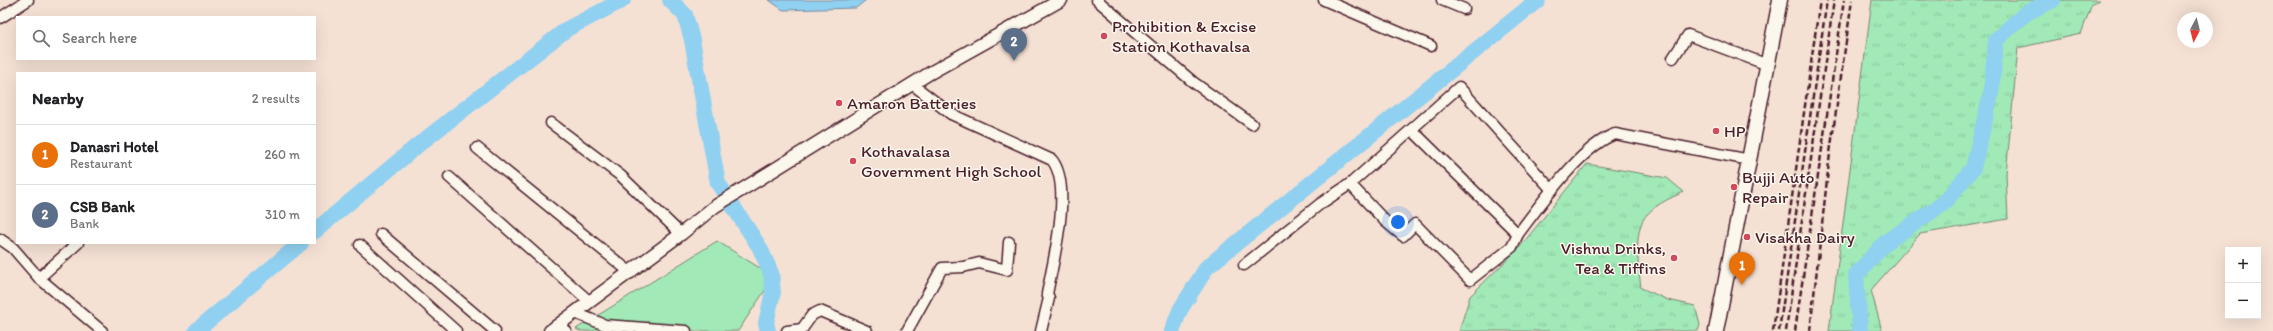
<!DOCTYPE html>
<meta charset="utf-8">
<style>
:root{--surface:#fff;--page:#f2f2f2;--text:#202124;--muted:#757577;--line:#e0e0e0;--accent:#b45309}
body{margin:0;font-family:Itim,sans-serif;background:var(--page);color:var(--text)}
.controls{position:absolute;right:12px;bottom:12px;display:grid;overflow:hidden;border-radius:0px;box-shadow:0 4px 16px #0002}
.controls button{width:36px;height:36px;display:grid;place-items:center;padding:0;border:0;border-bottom:1px solid var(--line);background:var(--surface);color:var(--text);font:20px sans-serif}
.compass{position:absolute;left:2177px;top:12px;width:36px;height:36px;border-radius:50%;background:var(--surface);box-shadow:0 4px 16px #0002;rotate:187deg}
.you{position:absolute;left:1398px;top:222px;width:14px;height:14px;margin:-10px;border:3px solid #fff;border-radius:50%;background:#1a73e8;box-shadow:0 0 0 6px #1a73e833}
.badge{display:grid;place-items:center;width:26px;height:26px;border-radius:50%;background:var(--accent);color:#fff;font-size:13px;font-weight:700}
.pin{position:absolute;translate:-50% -33px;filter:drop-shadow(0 1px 2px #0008)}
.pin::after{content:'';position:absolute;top:21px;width:14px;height:12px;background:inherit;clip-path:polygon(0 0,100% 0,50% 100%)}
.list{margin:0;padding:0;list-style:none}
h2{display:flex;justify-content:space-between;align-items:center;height:52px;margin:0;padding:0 16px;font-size:17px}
h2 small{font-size:13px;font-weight:400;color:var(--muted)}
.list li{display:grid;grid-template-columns:26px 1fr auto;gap:12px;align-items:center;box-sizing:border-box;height:60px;padding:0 16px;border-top:1px solid var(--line)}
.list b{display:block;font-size:15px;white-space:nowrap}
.list p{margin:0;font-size:13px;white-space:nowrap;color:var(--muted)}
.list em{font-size:13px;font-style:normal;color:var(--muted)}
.icon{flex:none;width:22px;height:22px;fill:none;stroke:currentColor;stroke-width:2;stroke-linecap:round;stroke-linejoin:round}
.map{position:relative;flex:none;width:2273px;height:331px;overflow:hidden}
.search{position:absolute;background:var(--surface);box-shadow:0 4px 16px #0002;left:16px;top:16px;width:300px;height:44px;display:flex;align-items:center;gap:10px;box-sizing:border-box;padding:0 14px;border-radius:0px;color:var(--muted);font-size:15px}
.panel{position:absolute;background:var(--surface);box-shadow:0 4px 16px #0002;left:16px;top:72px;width:300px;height:172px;border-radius:0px}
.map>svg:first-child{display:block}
.grass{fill:url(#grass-tufts);stroke:#768471}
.pitch{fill:#a1e9b7;stroke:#768471}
.water{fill:#90d0f1;stroke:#7489a2}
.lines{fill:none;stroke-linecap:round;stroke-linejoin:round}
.river{stroke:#90d0f1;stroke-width:16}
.minor-casing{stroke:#4a1f2b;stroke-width:13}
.major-casing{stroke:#4a1f2b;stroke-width:15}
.highway-casing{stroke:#4a1f2b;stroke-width:17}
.minor{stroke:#fbf7ec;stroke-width:10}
.major{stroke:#fbf7ec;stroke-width:12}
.highway{stroke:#fbf7ec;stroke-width:14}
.rail{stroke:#4a1f2b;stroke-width:2.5;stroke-dasharray:6 3;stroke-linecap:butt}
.poi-dot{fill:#d1495b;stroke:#fbf7ec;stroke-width:1.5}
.labels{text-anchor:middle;stroke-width:3;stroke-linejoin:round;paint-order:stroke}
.poi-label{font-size:17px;fill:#4a1f2b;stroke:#fbf7ec;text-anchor:start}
</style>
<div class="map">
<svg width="2273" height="331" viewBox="0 0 2273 331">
<defs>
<pattern id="grass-tufts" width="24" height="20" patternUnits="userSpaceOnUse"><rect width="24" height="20" fill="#a1e9b7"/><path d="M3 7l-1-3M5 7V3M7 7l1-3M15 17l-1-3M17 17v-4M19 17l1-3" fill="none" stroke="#8cc79e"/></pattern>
</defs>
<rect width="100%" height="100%" fill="#f5e1d4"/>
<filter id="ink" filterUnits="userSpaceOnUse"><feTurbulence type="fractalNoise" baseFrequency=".025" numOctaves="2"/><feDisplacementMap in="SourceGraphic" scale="8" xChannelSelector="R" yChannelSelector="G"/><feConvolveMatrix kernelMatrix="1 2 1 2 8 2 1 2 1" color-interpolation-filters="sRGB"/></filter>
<g filter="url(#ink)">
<g class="grass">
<path d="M1872,0H2100L2092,4L2081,34L2018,48L2006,174L2008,219L1920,234L1871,290L1882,331H1829Z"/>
<path d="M1587,164L1667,178L1684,192C1670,198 1649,207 1642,222C1634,239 1639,270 1641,288L1668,300L1695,306L1700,325L1698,331H1459L1470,296L1519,248Z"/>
</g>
<path class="pitch" d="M717,241L774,277L738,331H580L576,329Z"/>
<path class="water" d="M769,0H866L856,8L783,10Z"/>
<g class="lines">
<g class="river">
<path d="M670,0L685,15L692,40L718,183L760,248L771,273L773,292L766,323L768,331"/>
<path d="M315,231L418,145L567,29L623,0"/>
<path d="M196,331L301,243"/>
<path d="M1172,331L1180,310L1207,267L1538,0"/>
<path d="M1860,331L1856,275L1886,242L1944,203L1973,168L1991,94L1996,40L2026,13L2053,0"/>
</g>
<g class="minor-casing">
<g id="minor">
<path d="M1097,0L1193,82L1252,124"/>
<path d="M1324,0L1431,46"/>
<path d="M1442,0L1464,9"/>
<path d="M0,18L28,0"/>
<path d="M1673,58L1688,35L1768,65"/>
<path d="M912,84L951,114L1052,160C1073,186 1053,262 1047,294L1049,298L1041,331"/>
<path d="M551,123L621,176L681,234"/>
<path d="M1412,130L1518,234C1540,205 1581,146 1615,134L1750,160"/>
<path d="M477,148L631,273"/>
<path d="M449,177L590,302"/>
<path d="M1350,184L1386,222L1403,236L1415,224L1470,280L1512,247L1518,234"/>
<path d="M381,234L495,331"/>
<path d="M0,239L13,248L39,278"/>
<path d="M78,243L39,278L102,331"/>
<path d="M360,245L456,331"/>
<path d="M1244,265L1320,204L1350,184L1459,87L1552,190"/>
<path d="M575,313L605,325L686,331"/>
<path d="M557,327L566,331"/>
<path d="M787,331L802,329L812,315L820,311L867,331"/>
<path d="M907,331L942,268L963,267L979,263L1007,270L1009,242"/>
</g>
</g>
<g class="major-casing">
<path id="major" d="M550,331L681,234L714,207L930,73L1061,0"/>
</g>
<g class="highway-casing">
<path id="highway" d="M1716,331L1780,0"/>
</g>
<use href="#minor" class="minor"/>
<use href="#major" class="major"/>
<use href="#highway" class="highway"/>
<g class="rail">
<path d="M1773,331L1820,0"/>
<path d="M1779,331L1827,0"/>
<path d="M1786,331L1834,0"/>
<path d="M1795,331L1844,0"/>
<path d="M1810,331L1830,153L1852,0"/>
</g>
</g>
</g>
<g class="poi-dot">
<circle cx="1104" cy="36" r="4"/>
<circle cx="839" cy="103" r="4"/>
<circle cx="1716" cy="131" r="4"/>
<circle cx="853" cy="161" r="4"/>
<circle cx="1734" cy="187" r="4"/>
<circle cx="1747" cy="237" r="4"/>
<circle cx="1674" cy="258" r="4"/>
</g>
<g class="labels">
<g class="poi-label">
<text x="1112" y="32">Prohibition &amp; Excise<tspan x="1112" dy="20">Station Kothavalsa</tspan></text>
<text x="847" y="109">Amaron Batteries</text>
<text x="1724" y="137">HP</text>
<text x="861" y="157">Kothavalasa<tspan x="861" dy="20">Government High School</tspan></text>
<text x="1742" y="183">Bujji Auto<tspan x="1742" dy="20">Repair</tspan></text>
<text x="1755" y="243">Visakha Dairy</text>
<text x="1666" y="254" text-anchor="end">Vishnu Drinks,<tspan x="1666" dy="20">Tea &amp; Tiffins</tspan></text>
</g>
</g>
</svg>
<div class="controls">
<button>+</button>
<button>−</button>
</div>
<svg class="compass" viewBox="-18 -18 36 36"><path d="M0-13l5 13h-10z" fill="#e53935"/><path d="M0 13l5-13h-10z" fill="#757577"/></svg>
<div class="you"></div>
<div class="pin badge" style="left:1742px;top:285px;background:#e8710a">1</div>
<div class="pin badge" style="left:1014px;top:61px;background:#5c6f8a">2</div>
<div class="search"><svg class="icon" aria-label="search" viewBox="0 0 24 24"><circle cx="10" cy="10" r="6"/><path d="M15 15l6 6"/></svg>Search here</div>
<section class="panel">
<h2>Nearby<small>2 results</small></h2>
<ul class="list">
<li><span class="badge" style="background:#e8710a">1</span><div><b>Danasri Hotel</b><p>Restaurant</p></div><em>260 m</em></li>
<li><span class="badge" style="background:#5c6f8a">2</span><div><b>CSB Bank</b><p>Bank</p></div><em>310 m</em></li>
</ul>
</section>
</div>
